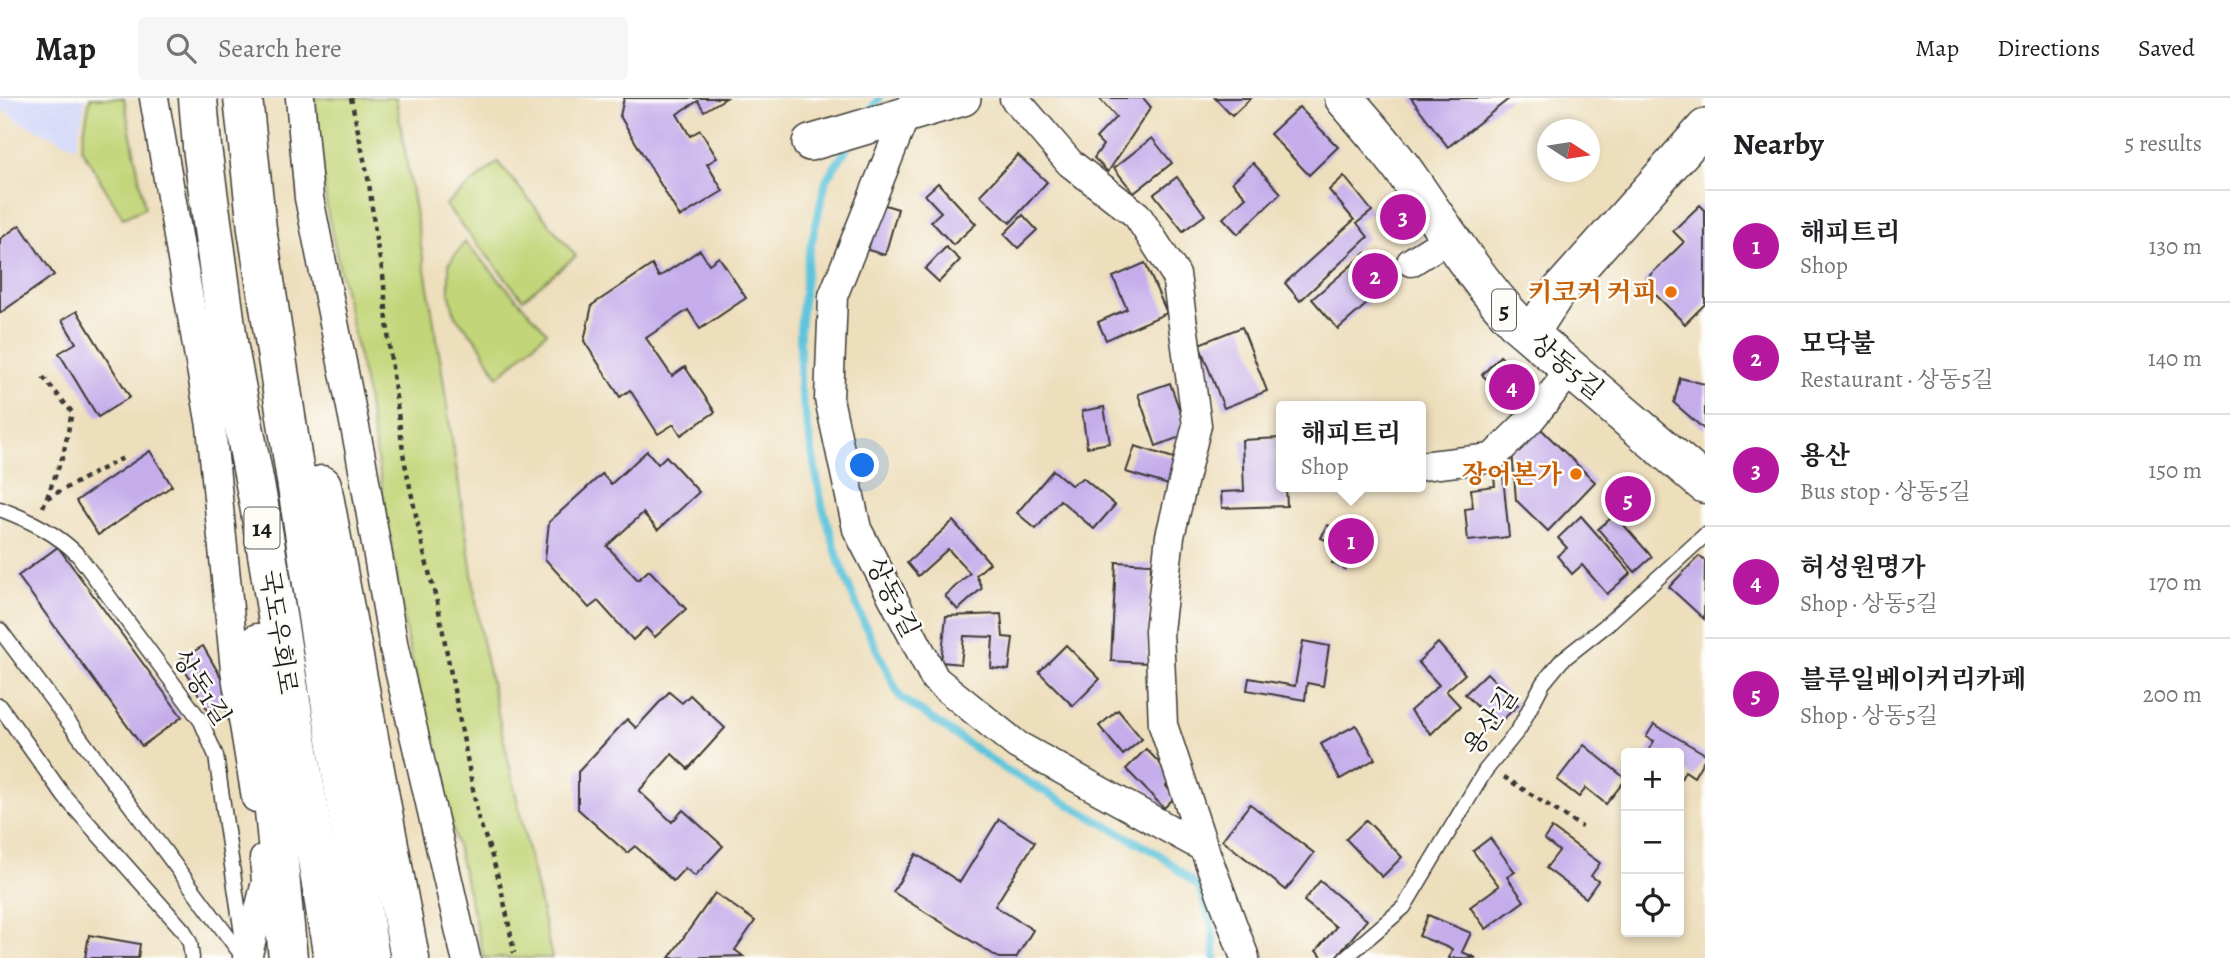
<!DOCTYPE html>
<meta charset="utf-8">
<style>
:root{--surface:#fff;--page:#f6f6f6;--text:#202124;--muted:#757577;--line:#e0e0e0;--accent:#b5179e}
body{margin:0;font-family:Alegreya,"Noto Serif KR",serif;background:var(--page);color:var(--text)}
.controls{position:absolute;right:21px;bottom:21px;display:grid;overflow:hidden;border-radius:7px;box-shadow:0 4px 10px #0003}
.controls button{width:63px;height:63px;display:grid;place-items:center;padding:0;border:0;border-bottom:2px solid var(--line);background:var(--surface);color:var(--text);font:35px sans-serif}
.compass{position:absolute;left:1537px;top:21px;width:63px;height:63px;border-radius:50%;background:var(--surface);box-shadow:0 4px 10px #0003;rotate:102deg}
.you{position:absolute;left:863px;top:368px;width:24px;height:24px;margin:-18px;border:5px solid #fff;border-radius:50%;background:#1a73e8;box-shadow:0 0 0 10px #1a73e833}
.badge{display:grid;place-items:center;width:46px;height:46px;border-radius:50%;background:var(--accent);color:#fff;font-size:23px;font-weight:700}
.pin{position:absolute;translate:-50% -50%;border:4px solid #fff;box-shadow:0 2px 7px #0006}
.popup{position:absolute;left:1276px;top:303px;width:150px;height:91px;box-sizing:border-box;display:grid;place-content:center;border-radius:7px;background:var(--surface);filter:drop-shadow(0 2px 5px #0005);font-size:23px;white-space:nowrap;color:var(--muted)}
.popup b{font-size:26px;color:var(--text)}
.popup::after{content:'';position:absolute;left:50%;top:100%;margin-left:-14px;border:14px solid transparent;border-top-color:var(--surface)}
.list{margin:0;padding:0;list-style:none}
h2{display:flex;justify-content:space-between;align-items:center;height:91px;margin:0;padding:0 28px;font-size:30px}
h2 small{font-size:23px;font-weight:400;color:var(--muted)}
.list li{display:grid;grid-template-columns:46px 1fr auto;gap:21px;align-items:center;box-sizing:border-box;height:112px;padding:0 28px;border-top:2px solid var(--line)}
.list b{display:block;font-size:26px;white-space:nowrap}
.list p{margin:0;font-size:23px;white-space:nowrap;color:var(--muted)}
.list em{font-size:23px;font-style:normal;color:var(--muted)}
.icon{flex:none;width:38px;height:38px;fill:none;stroke:currentColor;stroke-width:2;stroke-linecap:round;stroke-linejoin:round}
.map{position:relative;flex:none;width:1705px;height:860px;overflow:hidden}
header{display:flex;align-items:center;gap:42px;box-sizing:border-box;height:98px;padding:0 35px;background:var(--surface);border-bottom:2px solid var(--line)}
header strong{font-size:33px}
nav{display:flex;gap:38px;margin-inline-start:auto;font-size:24px}
.search{width:490px;height:63px;background:var(--page);display:flex;align-items:center;gap:18px;box-sizing:border-box;padding:0 24px;border-radius:7px;color:var(--muted);font-size:26px}
main{display:flex}
aside{flex:1;background:var(--surface)}
.map>svg:first-child{display:block}
.built{fill:#d4d8f9}
.green{fill:#c2d578;stroke:#6f784a;stroke-width:2}
.lines{fill:none;stroke-linecap:round;stroke-linejoin:round}
.stream{stroke:#5ec4db;stroke-width:8}
.building{fill:#c5adeb}
.service-casing{stroke:#3b3934;stroke-width:17}
.minor-casing{stroke:#3b3934;stroke-width:31}
.tertiary-casing{stroke:#3b3934;stroke-width:38}
.primary-casing{stroke:#3b3934;stroke-width:41}
.trunk-casing{stroke:#3b3934;stroke-width:41}
.path{stroke:#3b3934;stroke-width:4.5;stroke-dasharray:5 5;stroke-linecap:butt}
.service{stroke:#fff;stroke-width:14}
.minor{stroke:#fff;stroke-width:28}
.tertiary{stroke:#fff;stroke-width:35}
.primary{stroke:#fff;stroke-width:38}
.trunk{stroke:#fff;stroke-width:38}
.food-dot{fill:#e8710a;stroke:#fdfcf7;stroke-width:2.5}
.labels{text-anchor:middle;stroke-width:5;stroke-linejoin:round;paint-order:stroke}
.shield{fill:#fdfcf7;stroke:#605f5e;stroke-width:2}
.shield-label{font-size:24px;font-weight:bold;fill:#1c1c1c}
.food-label{font-size:26px;font-weight:bold;fill:#c56008;stroke:#fdfcf7;text-anchor:end}
.street-label{font-size:26px;fill:#1c1c1c;stroke:#fdfcf7}
</style>
<header>
<strong>Map</strong>
<div class="search"><svg class="icon" aria-label="search" viewBox="0 0 24 24"><circle cx="10" cy="10" r="6"/><path d="M15 15l6 6"/></svg>Search here</div>
<nav><a>Map</a><a>Directions</a><a>Saved</a></nav>
</header>
<main>
<div class="map">
<svg width="1705" height="860" viewBox="0 0 1705 860">
<rect width="100%" height="100%" fill="#fdfcf7"/>
<filter id="ink" filterUnits="userSpaceOnUse"><feTurbulence type="fractalNoise" baseFrequency=".0143" numOctaves="2"/><feDisplacementMap in="SourceGraphic" scale="14" xChannelSelector="R" yChannelSelector="G"/><feConvolveMatrix kernelMatrix="1 2 1 2 8 2 1 2 1" color-interpolation-filters="sRGB"/></filter>
<filter id="wash" filterUnits="userSpaceOnUse"><feTurbulence type="fractalNoise" baseFrequency=".00686" numOctaves="4" result="noise"/><feDisplacementMap in="SourceGraphic" scale="28" xChannelSelector="R" yChannelSelector="G"/><feGaussianBlur stdDeviation="1.57" result="paint"/><feColorMatrix in="noise" values="0 0 0 0 0 0 0 0 0 0 0 0 0 0 0 0 0 1.4 0 .05"/><feComposite in="paint" operator="in"/></filter>
<g filter="url(#wash)">
<rect width="100%" height="100%" fill="#eddebc"/>
<path class="built" d="M0,0H86L76,49L21,25L0,10Z"/>
<g class="green">
<path d="M90,0H124L145,110L123,120L81,50Z"/>
<path d="M315,0H396L440,260L482,543L552,860H484L407,541L366,293L327,112Z"/>
<path d="M498,64L576,158L523,201L445,107Z"/>
<path d="M465,144L547,234L498,279L478,244L455,218L449,193V165Z"/>
</g>
<g class="lines">
<g class="stream">
<path d="M869,15L879,0"/>
<path d="M849,47L826,82L808,160L800,231V289L822,407L840,466L863,523L900,599L1008,673L1160,757L1199,789L1212,827L1215,860"/>
</g>
</g>
<g id="blocks">
<g class="building">
<path d="M624,0H726L704,13L698,3L677,16L690,38L700,32L717,60L707,66L723,93L680,119L620,18Z"/>
<path d="M1099,0H1143L1151,9L1108,74L1094,60L1103,47L1096,40L1116,19Z"/>
<path d="M1215,0H1251L1232,18Z"/>
<path d="M1411,0H1510L1448,49Z"/>
<path d="M1299,9L1338,49L1309,77L1270,36Z"/>
<path d="M1152,40L1172,65L1134,95L1114,70Z"/>
<path d="M1018,57L1047,84L1010,125L980,97Z"/>
<path d="M1253,65L1281,95L1238,136L1223,120L1246,99L1232,84Z"/>
<path d="M1344,78L1372,113L1357,125L1368,139L1300,203L1285,185L1354,122L1329,92Z"/>
<path d="M1177,79L1205,117L1183,133L1154,96Z"/>
<path d="M938,85L976,126L953,147L931,123L941,114L925,97Z"/>
<path d="M882,106L898,111L885,157L868,152Z"/>
<path d="M1700,107L1705,112V206L1685,226L1643,184L1684,144L1673,133Z"/>
<path d="M1023,117L1037,132L1018,150L1004,136Z"/>
<path d="M20,127L54,177L0,215V141Z"/>
<path d="M946,149L960,162L939,184L925,171Z"/>
<path d="M700,152L709,166L719,159L746,200L700,231L688,212L646,240L672,278L685,269L715,314L681,337L674,326L658,336L630,292L620,299L584,243L592,207L652,167L659,179Z"/>
<path d="M1366,155L1391,185L1338,231L1312,201Z"/>
<path d="M1145,165L1167,215L1106,242L1098,224L1127,211L1113,179Z"/>
<path d="M77,213L130,299L98,319L59,255L76,245L62,222Z"/>
<path d="M1242,229L1267,293L1224,310L1199,246Z"/>
<path d="M1500,258L1545,299L1528,318L1482,277Z"/>
<path d="M1680,280L1705,286V332L1674,305Z"/>
<path d="M1170,285L1188,336L1156,348L1138,296Z"/>
<path d="M1104,309L1110,345L1087,349L1082,313Z"/>
<path d="M1537,327L1595,384L1548,433L1516,402L1512,352Z"/>
<path d="M1281,340V389H1286L1287,408L1222,410L1221,394L1244,393L1242,342Z"/>
<path d="M1135,348L1180,362L1172,388L1126,374Z"/>
<path d="M150,353L172,388L98,437L76,403Z"/>
<path d="M647,353L658,366L666,358L699,394L658,432L643,415L607,448L638,482L649,472L686,511L655,539L646,530L633,542L598,503L589,510L545,461L549,424L602,376L611,386Z"/>
<path d="M1053,372L1071,387L1083,380L1115,407L1094,431L1060,402L1036,431L1017,415Z"/>
<path d="M1503,378L1509,439L1468,443L1465,411L1473,410L1471,391L1495,388L1494,379Z"/>
<path d="M1615,417L1652,459L1635,474L1598,431Z"/>
<path d="M1581,418L1631,475L1607,496L1582,467L1572,476L1557,458L1567,450L1558,440Z"/>
<path d="M953,423L990,465L976,477L982,490L958,512L945,498L970,475L948,451L918,478L907,465Z"/>
<path d="M1327,427L1358,440L1345,471L1332,465L1340,448L1321,440Z"/>
<path d="M58,449L182,619L142,648L18,478Z"/>
<path d="M1699,458L1705,463L1704,521L1669,489Z"/>
<path d="M1116,464L1151,466L1147,565L1111,563Z"/>
<path d="M1001,516L1003,539L1013,540L1009,572L991,570L993,539L964,538L961,566L941,564L946,518Z"/>
<path d="M1303,543L1329,548L1323,588L1307,585L1305,602L1247,592L1249,580L1295,588Z"/>
<path d="M1438,545L1465,576L1446,593L1460,608L1431,636L1410,613L1439,587L1418,564Z"/>
<path d="M1066,547L1100,581L1073,608L1039,574Z"/>
<path d="M203,548L234,602L210,616L179,562Z"/>
<path d="M1487,575L1518,607L1496,628L1465,596Z"/>
<path d="M669,594L682,605L690,597L725,630L688,671L672,656L639,693L672,724L683,712L723,748L695,778L685,770L673,783L635,748L627,755L578,711V674L627,621L636,630Z"/>
<path d="M1118,612L1142,641L1123,657L1099,628Z"/>
<path d="M1654,626L1705,656V660L1694,679L1685,673L1679,685V655H1647L1654,643L1646,639Z"/>
<path d="M1356,627L1375,661L1340,681L1321,646Z"/>
<path d="M1584,647L1626,681L1606,706L1586,690L1579,699L1557,682Z"/>
<path d="M1146,651L1174,680L1166,688L1175,699L1164,710L1126,671Z"/>
<path d="M1250,706L1314,755L1286,792L1222,742Z"/>
<path d="M999,721L1035,744L995,808L1033,832L1016,860H999L893,794L916,756L960,784Z"/>
<path d="M1366,722L1402,759L1382,779L1346,741Z"/>
<path d="M1552,730L1600,765L1591,778L1598,783L1586,800L1546,770L1559,753L1544,741Z"/>
<path d="M1490,740L1515,774L1507,779L1524,803L1486,831L1470,809L1499,788L1473,753Z"/>
<path d="M1320,783L1367,822L1335,860H1323L1316,853L1336,829L1304,803Z"/>
<path d="M715,795L755,823L735,852L743,858L669,860Z"/>
<path d="M1428,817L1471,835L1462,854L1476,860H1449L1452,851L1419,838Z"/>
<path d="M89,837L140,846L138,860H85Z"/>
</g>
</g>
</g>
<g filter="url(#ink)">
<use href="#blocks" fill-opacity="0" stroke="#3b3934" stroke-width="2"/>
<g class="lines">
<g class="service-casing">
<g id="service">
<path d="M0,411C29,422 57,435 79,458L201,623L216,658L243,843"/>
<path d="M0,532L244,860"/>
<path d="M0,608L64,698L184,833L190,845L192,860"/>
<path d="M1345,860L1404,809L1485,673L1519,631L1543,585L1562,562L1604,529L1705,437"/>
</g>
</g>
<g class="minor-casing">
<g id="minor">
<path d="M154,0L211,328L235,572L256,700"/>
<path d="M300,0L309,100L360,354L394,550L466,860"/>
<path d="M1014,0L1070,65L1137,117L1176,177L1197,327L1170,438L1159,533L1163,627L1204,750"/>
<path d="M913,5L905,18L833,198L829,301L857,431L935,581L1017,647L1204,750L1245,860"/>
<path d="M1411,164L1449,140"/>
<path d="M1421,368L1492,360L1531,321L1571,272"/>
<path d="M247,860L266,784L264,761"/>
</g>
</g>
<g class="tertiary-casing">
<g id="tertiary">
<path d="M810,45L963,0"/>
<path d="M1530,237L1558,194L1705,29"/>
</g>
</g>
<g class="primary-casing">
<path id="primary" d="M1344,0C1366,26 1390,52 1409,80C1444,130 1476,182 1519,227L1705,386"/>
</g>
<g class="trunk-casing">
<g id="trunk">
<path d="M198,0L202,49L229,250L259,407L333,860"/>
<path d="M243,0L257,131L370,860"/>
<path d="M322,387L410,860"/>
<path d="M258,545L288,860"/>
</g>
</g>
<g class="path">
<path d="M351,0L369,85L376,142L383,176L389,246L404,361L424,455L438,508L479,723C497,766 506,809 514,855"/>
<path d="M47,400L123,360"/>
<path d="M43,409L63,358L72,314L43,279"/>
<path d="M1504,679L1582,729"/>
</g>
<use href="#service" class="service"/>
<use href="#minor" class="minor"/>
<use href="#tertiary" class="tertiary"/>
<use href="#primary" class="primary"/>
<use href="#trunk" class="trunk"/>
</g>
</g>
<g class="food-dot">
<circle cx="1671" cy="194" r="7"/>
<circle cx="1576" cy="376" r="7"/>
</g>
<g class="labels">
<g class="shield">
<rect x="1492" y="191.5" width="24" height="41" rx="5"/>
<rect x="244.5" y="409.5" width="35" height="41" rx="5"/>
</g>
<g class="shield-label">
<text x="1504" y="220">5</text>
<text x="262" y="438">14</text>
</g>
<g class="food-label">
<text x="1657" y="203">키코커 커피</text>
<text x="1562" y="385">장어본가</text>
</g>
<g class="street-label">
<text transform="translate(1567 268) rotate(40)" y="9">상동5길</text>
<text transform="translate(893 499) rotate(63)" y="9">상동3길</text>
<text transform="translate(279 534) rotate(81)" y="9">국도우회로</text>
<text transform="translate(202 589) rotate(57)" y="9">상동1길</text>
<text transform="translate(1490 623) rotate(-56)" y="9">용산길</text>
</g>
</g>
</svg>
<div class="controls">
<button>+</button>
<button>−</button>
<button><svg class="icon" aria-label="locate" viewBox="0 0 24 24"><circle cx="12" cy="12" r="6"/><path d="M12 2v4M12 18v4M2 12h4M18 12h4"/></svg></button>
</div>
<svg class="compass" viewBox="-18 -18 36 36"><path d="M0-13l5 13h-10z" fill="#e53935"/><path d="M0 13l5-13h-10z" fill="#757577"/></svg>
<div class="you"></div>
<div class="pin badge" style="left:1351px;top:443px">1</div>
<div class="popup"><b>해피트리</b>Shop</div>
<div class="pin badge" style="left:1375px;top:178px">2</div>
<div class="pin badge" style="left:1403px;top:119px">3</div>
<div class="pin badge" style="left:1512px;top:289px">4</div>
<div class="pin badge" style="left:1628px;top:401px">5</div>
</div>
<aside>
<h2>Nearby<small>5 results</small></h2>
<ul class="list">
<li><span class="badge">1</span><div><b>해피트리</b><p>Shop</p></div><em>130 m</em></li>
<li><span class="badge">2</span><div><b>모닥불</b><p>Restaurant · 상동5길</p></div><em>140 m</em></li>
<li><span class="badge">3</span><div><b>용산</b><p>Bus stop · 상동5길</p></div><em>150 m</em></li>
<li><span class="badge">4</span><div><b>허성원명가</b><p>Shop · 상동5길</p></div><em>170 m</em></li>
<li><span class="badge">5</span><div><b>블루일베이커리카페</b><p>Shop · 상동5길</p></div><em>200 m</em></li>
</ul>
</aside>
</main>
